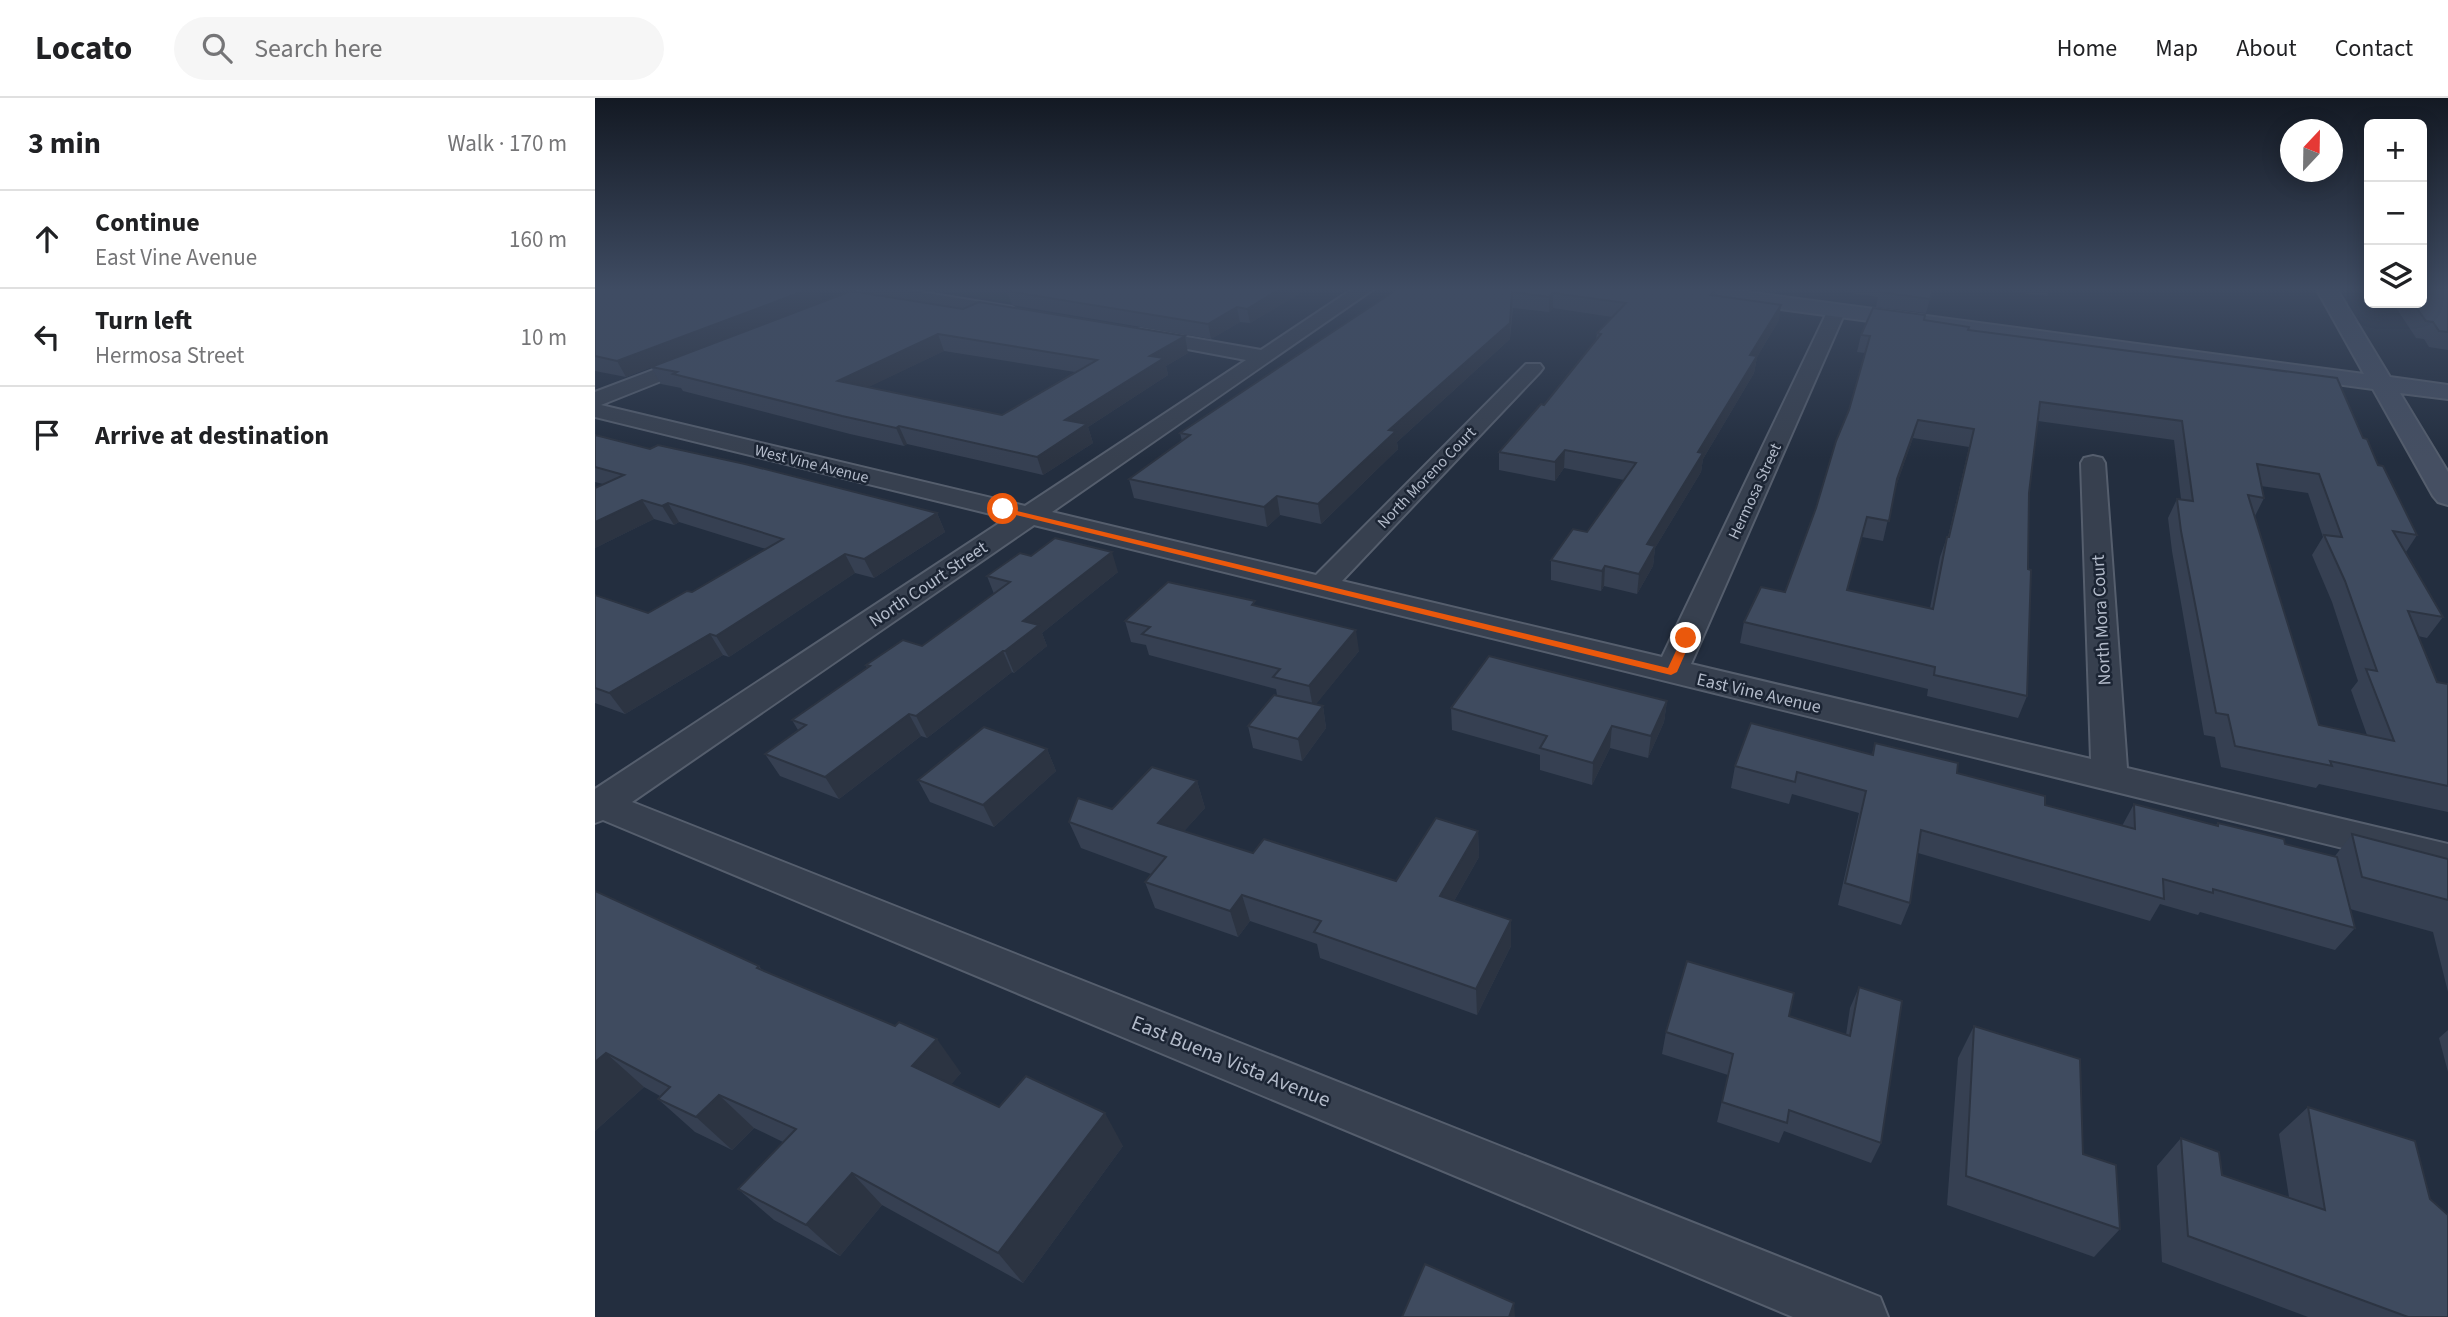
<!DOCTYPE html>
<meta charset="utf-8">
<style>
:root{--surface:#fff;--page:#f6f6f6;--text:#202124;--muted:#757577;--line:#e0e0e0}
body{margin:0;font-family:"Source Sans 3",sans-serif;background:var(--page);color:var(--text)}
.controls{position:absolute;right:21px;top:21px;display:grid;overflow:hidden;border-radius:10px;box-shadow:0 4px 18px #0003}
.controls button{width:63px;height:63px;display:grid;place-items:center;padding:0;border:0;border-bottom:2px solid var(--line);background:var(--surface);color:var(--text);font:35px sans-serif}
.compass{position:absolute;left:1685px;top:21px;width:63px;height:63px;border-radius:50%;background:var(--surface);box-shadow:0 4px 18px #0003;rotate:22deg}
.stop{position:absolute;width:21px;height:21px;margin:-16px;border:5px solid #ea580c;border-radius:50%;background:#fff}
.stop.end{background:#ea580c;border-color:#fff;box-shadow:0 2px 7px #0008}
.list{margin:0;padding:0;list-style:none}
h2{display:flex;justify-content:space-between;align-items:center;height:91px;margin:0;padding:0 28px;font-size:30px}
h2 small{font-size:23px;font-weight:400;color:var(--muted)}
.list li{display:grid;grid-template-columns:46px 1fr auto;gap:21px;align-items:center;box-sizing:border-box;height:98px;padding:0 28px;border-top:2px solid var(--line)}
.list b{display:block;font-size:26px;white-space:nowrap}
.list p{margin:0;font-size:23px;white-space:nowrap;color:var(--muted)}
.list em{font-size:23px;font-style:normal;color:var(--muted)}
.icon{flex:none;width:38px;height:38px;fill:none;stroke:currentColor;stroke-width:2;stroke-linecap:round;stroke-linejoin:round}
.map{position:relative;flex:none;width:1853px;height:1219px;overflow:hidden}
header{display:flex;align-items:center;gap:42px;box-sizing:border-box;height:98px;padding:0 35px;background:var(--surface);border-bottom:2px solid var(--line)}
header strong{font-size:33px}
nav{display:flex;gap:38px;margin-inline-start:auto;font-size:24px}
.search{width:490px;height:63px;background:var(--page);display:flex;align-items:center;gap:18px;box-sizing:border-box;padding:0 24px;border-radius:38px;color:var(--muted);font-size:26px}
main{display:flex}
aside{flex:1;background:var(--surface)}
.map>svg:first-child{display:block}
.green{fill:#253c40}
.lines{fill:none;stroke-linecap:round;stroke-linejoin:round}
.street-casing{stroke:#555e6d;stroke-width:4}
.secondary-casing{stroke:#555e6d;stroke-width:4}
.street{fill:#37404f;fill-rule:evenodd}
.secondary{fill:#454f62;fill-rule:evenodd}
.wall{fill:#364052;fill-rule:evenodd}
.shaded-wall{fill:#2c3442}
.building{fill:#3f4b5f;stroke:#2c3442;stroke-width:2;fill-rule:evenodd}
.route{fill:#ea580c}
.labels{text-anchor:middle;stroke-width:5;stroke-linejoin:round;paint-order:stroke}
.far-street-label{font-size:16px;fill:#b3bbca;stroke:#1c2534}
.street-label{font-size:18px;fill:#b3bbca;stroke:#1c2534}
.near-street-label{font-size:21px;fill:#b3bbca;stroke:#1c2534}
</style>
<header>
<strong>Locato</strong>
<div class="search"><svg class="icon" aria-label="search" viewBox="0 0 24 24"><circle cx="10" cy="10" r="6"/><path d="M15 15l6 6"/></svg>Search here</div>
<nav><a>Home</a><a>Map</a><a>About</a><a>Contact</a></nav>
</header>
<main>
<aside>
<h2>3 min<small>Walk · 170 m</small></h2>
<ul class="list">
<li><svg class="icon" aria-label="ahead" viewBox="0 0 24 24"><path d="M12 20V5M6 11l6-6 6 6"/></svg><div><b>Continue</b><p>East Vine Avenue</p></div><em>160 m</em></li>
<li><svg class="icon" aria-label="left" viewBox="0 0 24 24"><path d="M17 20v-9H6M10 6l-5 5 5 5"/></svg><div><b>Turn left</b><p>Hermosa Street</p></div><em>10 m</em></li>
<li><svg class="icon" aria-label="arrive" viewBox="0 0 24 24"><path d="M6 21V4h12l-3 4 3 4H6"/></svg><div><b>Arrive at destination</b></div></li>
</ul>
</aside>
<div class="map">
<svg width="1853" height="1219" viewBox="0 0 1853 1219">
<rect width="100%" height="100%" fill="#232e3f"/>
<path class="green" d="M331,190H450L418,205Z"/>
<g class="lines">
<g class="street-casing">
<g id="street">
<path d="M260,190H301L417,209L426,215L417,221L269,195Z"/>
<path d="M759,190H780L457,414L721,477L931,266H945L948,270L945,274L747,483L1067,559L1233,212L1242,207L1248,208L1251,212L1096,566L1496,661L1486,365L1489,360L1498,358L1507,360L1510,365L1532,670L1853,746V776L439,427L37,704L1265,1191L1285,1199L1293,1219H1198L8,722L0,725V691L412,420L0,319V294L95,258H109L112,262L109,266L6,307L430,408L651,262L539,241L536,237L539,233L546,231L666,252Z"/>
</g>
</g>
<g class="secondary-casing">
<path id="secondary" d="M1064,190H1121L1769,276L1721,190H1741L1795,279L1853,287V301L1805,295L1853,374V407L1843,404L1838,398L1778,291L1074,196L1067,194Z"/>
</g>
<use href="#street" class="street"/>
<use href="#secondary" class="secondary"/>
</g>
<g class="wall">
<path d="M0,190L228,203L113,248L256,193L593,255L571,268L573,277L493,329L498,345L448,377L312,346L309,348L255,336L88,293L86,290L66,286L56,269L31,279L0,273ZM349,253L480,274L407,317L273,289Z"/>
<path d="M418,190H714L655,225L645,224L616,241L417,207L412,193Z"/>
<path d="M804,190H1122L1121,197L1184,222L1162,259L1159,275L1108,361L1106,374L1060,450L1058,468L1042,496L1009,488L1006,493L956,482V462L992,434L1029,382L969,370L960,383L904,372V354L949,307L1001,242L1002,235L1017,219L958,210L954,214L918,210L915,241L802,344L803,351L726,426L685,417L672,429L539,400L534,381L587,343L585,335Z"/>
<path d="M1250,190H1338L1331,215L1281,209L1283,199L1249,194Z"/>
<path d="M1417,190H1455L1452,198L1417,194Z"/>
<path d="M1853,190V252L1834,249L1829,241L1821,240L1798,205H1827Z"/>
<path d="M1329,222L1373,232L1768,340L1822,437L1811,454L1848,519L1832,540L1823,538L1842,584L1853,586V714L1724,686L1721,690L1626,669L1620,639L1609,637L1577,453L1573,420L1582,401H1586L1579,342L1443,323L1434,395L1432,598L1423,620L1332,598L1333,591L1145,545L1149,524L1190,494L1221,410L1254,312L1270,255L1262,254L1266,237ZM1318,340L1374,349L1353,439H1352L1345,459L1335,510L1252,492L1267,439L1288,443L1300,391ZM1666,388L1713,395L1728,439L1717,457L1737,504L1763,583L1756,592L1772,637L1724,627L1660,418L1669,400Z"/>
<path d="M0,337L55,351L342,415L350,434L279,480L260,475L134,559L128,557L30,616L0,605V497L53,515L97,494L171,451L84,424L79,427L59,421L0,450V390L8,386L0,384Z"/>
<path d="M436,458L523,474L447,535L452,548L419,575L417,574L332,640L326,638L244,701L185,678L170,656L203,632L197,622L272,570L271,567L327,548L399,496L392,478Z"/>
<path d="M661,508L764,553L720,607L728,608L731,630L707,663L658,650L653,628L682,597L681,591L554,557L551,547L536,544L530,523Z"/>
<path d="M1072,603L1069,624L1053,660L1015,650L997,687L945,672V657L857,632L856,610Z"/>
<path d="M1280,645L1450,707L1527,728L1539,706L1621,727L1623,725L1690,746L1740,758L1757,736L1853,761V894L1838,834L1755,811L1760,830L1740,852L1605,814L1603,817L1565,806L1555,823L1323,755L1315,805L1306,827L1243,807L1264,715L1197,696L1194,706L1136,690L1140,668L1277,656Z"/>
<path d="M452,651L461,673L399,729L335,704L323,682Z"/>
<path d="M602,683L610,710L589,733L658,755L801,783L883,733L884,759L859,803L916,848L882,917L725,860L722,846L655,823L643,839L560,810L550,784L556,776L486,750L474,724Z"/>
<path d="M0,793L164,868L167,872L366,975L356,986L404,1009L528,1048L428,1185L287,1107L245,1158L179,1122L143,1091L188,1044L159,1030L137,1052L100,1034L63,1001L65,998L49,989L0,1033Z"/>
<path d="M1264,889L1286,1045L1276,1065L1189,1033L1184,1045L1122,1024L1133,977L1067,956L1071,934L1194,918L1251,937L1255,910Z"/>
<path d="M1379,928L1525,1131L1499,1159L1352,1107L1363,960Z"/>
<path d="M1853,932V974L1844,940Z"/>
<path d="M1713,1009L1835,1101L1853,1219H1713L1567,1164L1562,1068L1586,1040L1627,1077L1694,1099L1684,1036Z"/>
</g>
<g class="shaded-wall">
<path d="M217,190H222L228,203L31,279L22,263Z"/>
<path d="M687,190H714L655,225L652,211Z"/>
<path d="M917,194L915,241L802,344L803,351L726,426L723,406L794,332Z"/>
<path d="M958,195V210L954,214V199Z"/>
<path d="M1186,207L1184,222L1162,259L1159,275L1108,361L1106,374L1060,450L1058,468L1042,496L1044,476L1052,446L1155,257Z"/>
<path d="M642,209L645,224L616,241L613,226Z"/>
<path d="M343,236L349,253L251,300L243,283Z"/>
<path d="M590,238L593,255L571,268L573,277L493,329L498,345L448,377L442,359L470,322L555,258Z"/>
<path d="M1323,322L1318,340L1297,400L1302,381Z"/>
<path d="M304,328L312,346L309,348L301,330Z"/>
<path d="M970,352L969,370L960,383V364Z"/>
<path d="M682,398L685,417L672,429L669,409Z"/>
<path d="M47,402L59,421L0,450V424Z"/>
<path d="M73,405L84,424L79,427L67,408Z"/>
<path d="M342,415L350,434L279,480L269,461Z"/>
<path d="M517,454L523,474L447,535L452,548L419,575L410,553L428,523Z"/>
<path d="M250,456L260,475L134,559L121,538Z"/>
<path d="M1010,468L1009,488L1006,493L1007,473Z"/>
<path d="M761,532L764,553L718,610L714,588Z"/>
<path d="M115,536L128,557L30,616L14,595Z"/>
<path d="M408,553L417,574L332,640L321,618Z"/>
<path d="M1072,603L1069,624L1053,660L1056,638Z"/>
<path d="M728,608L731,630L707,663L703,641Z"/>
<path d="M314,616L326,638L244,701L230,679Z"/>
<path d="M1017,628L1015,650L997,687L998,665Z"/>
<path d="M452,651L461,673L399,729L388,707Z"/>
<path d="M602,683L610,710L572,752L563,725Z"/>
<path d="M883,733L884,759L847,824L845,798Z"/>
<path d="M647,797L655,823L643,839L635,813Z"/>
<path d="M916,822V848L882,917L881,891Z"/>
<path d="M342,941L366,975L343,1002L317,968Z"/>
<path d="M11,955L49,989L0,1033V964Z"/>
<path d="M124,997L159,1030L137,1052L101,1019Z"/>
<path d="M510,1015L528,1048L428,1185L403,1155Z"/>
<path d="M257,1075L287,1107L245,1158L211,1127Z"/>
<path d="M919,1205L920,1219H914Z"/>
</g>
<g class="building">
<path d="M0,190H217L22,263L0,258Z"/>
<path d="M418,190H687L652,211L642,209L613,226L412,193Z"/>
<path d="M804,190H1121L1116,197L1186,207L1155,257L1162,258L1103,354L1108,355L1052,446L1060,448L1044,476L1010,468L1007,473L956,462L978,431L992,434L1041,365L970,352L960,364L904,354L946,306L949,307L1006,236L1002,235L1031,205L958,195L954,199L917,194L915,225L794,332L801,333L723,406L682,398L669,409L534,381L595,337L585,335Z"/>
<path d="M1286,190H1338L1335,201L1284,194Z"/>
<path d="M1827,190H1853V234L1844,233L1838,224L1831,223L1818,205H1827Z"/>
<path d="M256,193L368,211L384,204L590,238L555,258L569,260L470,322L492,326L442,359L304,328L301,330L247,318L78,276L82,274L56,269ZM343,236L502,262L407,317L243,283Z"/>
<path d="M1278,210L1330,217L1329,222L1374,229L1373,232L1742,280L1768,340L1772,341L1783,367L1788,368L1822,437L1798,433L1848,519L1813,513L1842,584L1853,586V688L1735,663L1737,668L1640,648L1633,617L1621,615L1586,433L1582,401L1598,403L1587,323L1445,304L1434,395L1433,471L1436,472L1432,598L1339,577L1340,569L1149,524L1166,489L1190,494L1221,410L1241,343L1254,312L1275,238L1266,237ZM1323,322L1379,331L1354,439H1352L1338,511L1252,492L1272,419L1294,423L1302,381ZM1662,366L1724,376L1747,439L1729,437L1750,483L1782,573L1771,571L1799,643L1724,627L1653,397L1669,400Z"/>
<path d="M0,337L55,351L63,347L150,366L342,415L269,461L250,456L121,538L115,536L14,595L0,590V497L53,515L92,493L97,494L188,441L73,405L67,408L47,402L0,424V390L29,377L0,369Z"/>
<path d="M460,440L517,454L428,523L444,527L410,553H408L321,618L314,616L230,679L170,656L211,627L197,622L275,568L271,567L308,542L327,548L415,484L392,478L425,455L436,458Z"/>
<path d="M573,484L660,503L657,507L761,532L714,588L678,579L685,571L547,536L555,529L530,523Z"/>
<path d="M894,558L1072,603L1056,638L1017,628L998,665L945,650L952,638L856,610Z"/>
<path d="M679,597L728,608L703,641L653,628Z"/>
<path d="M1156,625L1278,657L1280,645L1363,665L1362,675L1450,698V707L1540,731L1539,706L1623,728V725L1689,741L1690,746L1742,759L1760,830L1618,791V795L1568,781L1569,801L1326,732L1315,805L1250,785L1271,693L1202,674L1200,684L1140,668Z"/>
<path d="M389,629L452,651L388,707L323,682Z"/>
<path d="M557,669L602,683L563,725L658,755L669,741L801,783L841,720L883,733L845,798L916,822L881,891L719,834L726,823L647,797L635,813L550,784L571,759L474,724L483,700L517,711Z"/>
<path d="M1757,736L1853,761V802L1767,779Z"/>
<path d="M0,793L164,868L162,870L300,928L304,924L342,941L317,968L404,1009L431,978L510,1015L403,1155L257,1075L211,1127L143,1091L201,1031L124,997L101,1019L63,1001L75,989L11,955L0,964Z"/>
<path d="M1092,863L1199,895L1194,918L1255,938L1264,889L1307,903L1286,1045L1194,1012L1192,1025L1127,1004L1138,956L1071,934Z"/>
<path d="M1379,928L1485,961L1488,1056L1521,1067L1525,1131L1371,1078Z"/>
<path d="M1713,1009L1820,1043L1835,1101L1853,1117V1219H1813L1593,1138L1586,1040L1624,1054L1627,1077L1730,1112Z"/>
<path d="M830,1166L919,1205L914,1219H807Z"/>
</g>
<linearGradient id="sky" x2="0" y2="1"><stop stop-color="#131923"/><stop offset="0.53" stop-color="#3f4c63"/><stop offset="1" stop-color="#3f4c63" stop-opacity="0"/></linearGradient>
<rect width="1853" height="361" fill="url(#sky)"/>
<path class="route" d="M405,409L1073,570L1088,538L1097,540L1082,574L1076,577L405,413Z"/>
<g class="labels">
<g class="far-street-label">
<text transform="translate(217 365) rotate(14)" y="6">West Vine Avenue</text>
<text transform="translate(831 379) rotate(-46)" y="6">North Moreno Court</text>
<text transform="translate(1159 393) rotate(-65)" y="6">Hermosa Street</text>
</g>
<g class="street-label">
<text transform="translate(333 486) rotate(-34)" y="6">North Court Street</text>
<text transform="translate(1506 522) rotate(-93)" y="6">North Mora Court</text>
<text transform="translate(1164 595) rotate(13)" y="6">East Vine Avenue</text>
</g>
<g class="near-street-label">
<text transform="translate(636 963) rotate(22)" y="7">East Buena Vista Avenue</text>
</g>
</g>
</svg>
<div class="controls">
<button>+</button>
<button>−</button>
<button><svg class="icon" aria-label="layers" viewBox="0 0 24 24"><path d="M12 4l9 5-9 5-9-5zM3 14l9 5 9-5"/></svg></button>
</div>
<svg class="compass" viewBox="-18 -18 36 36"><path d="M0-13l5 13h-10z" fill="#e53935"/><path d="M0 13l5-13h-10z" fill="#757577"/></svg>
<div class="stop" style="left:408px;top:411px"></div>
<div class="stop end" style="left:1091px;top:540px"></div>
</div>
</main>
